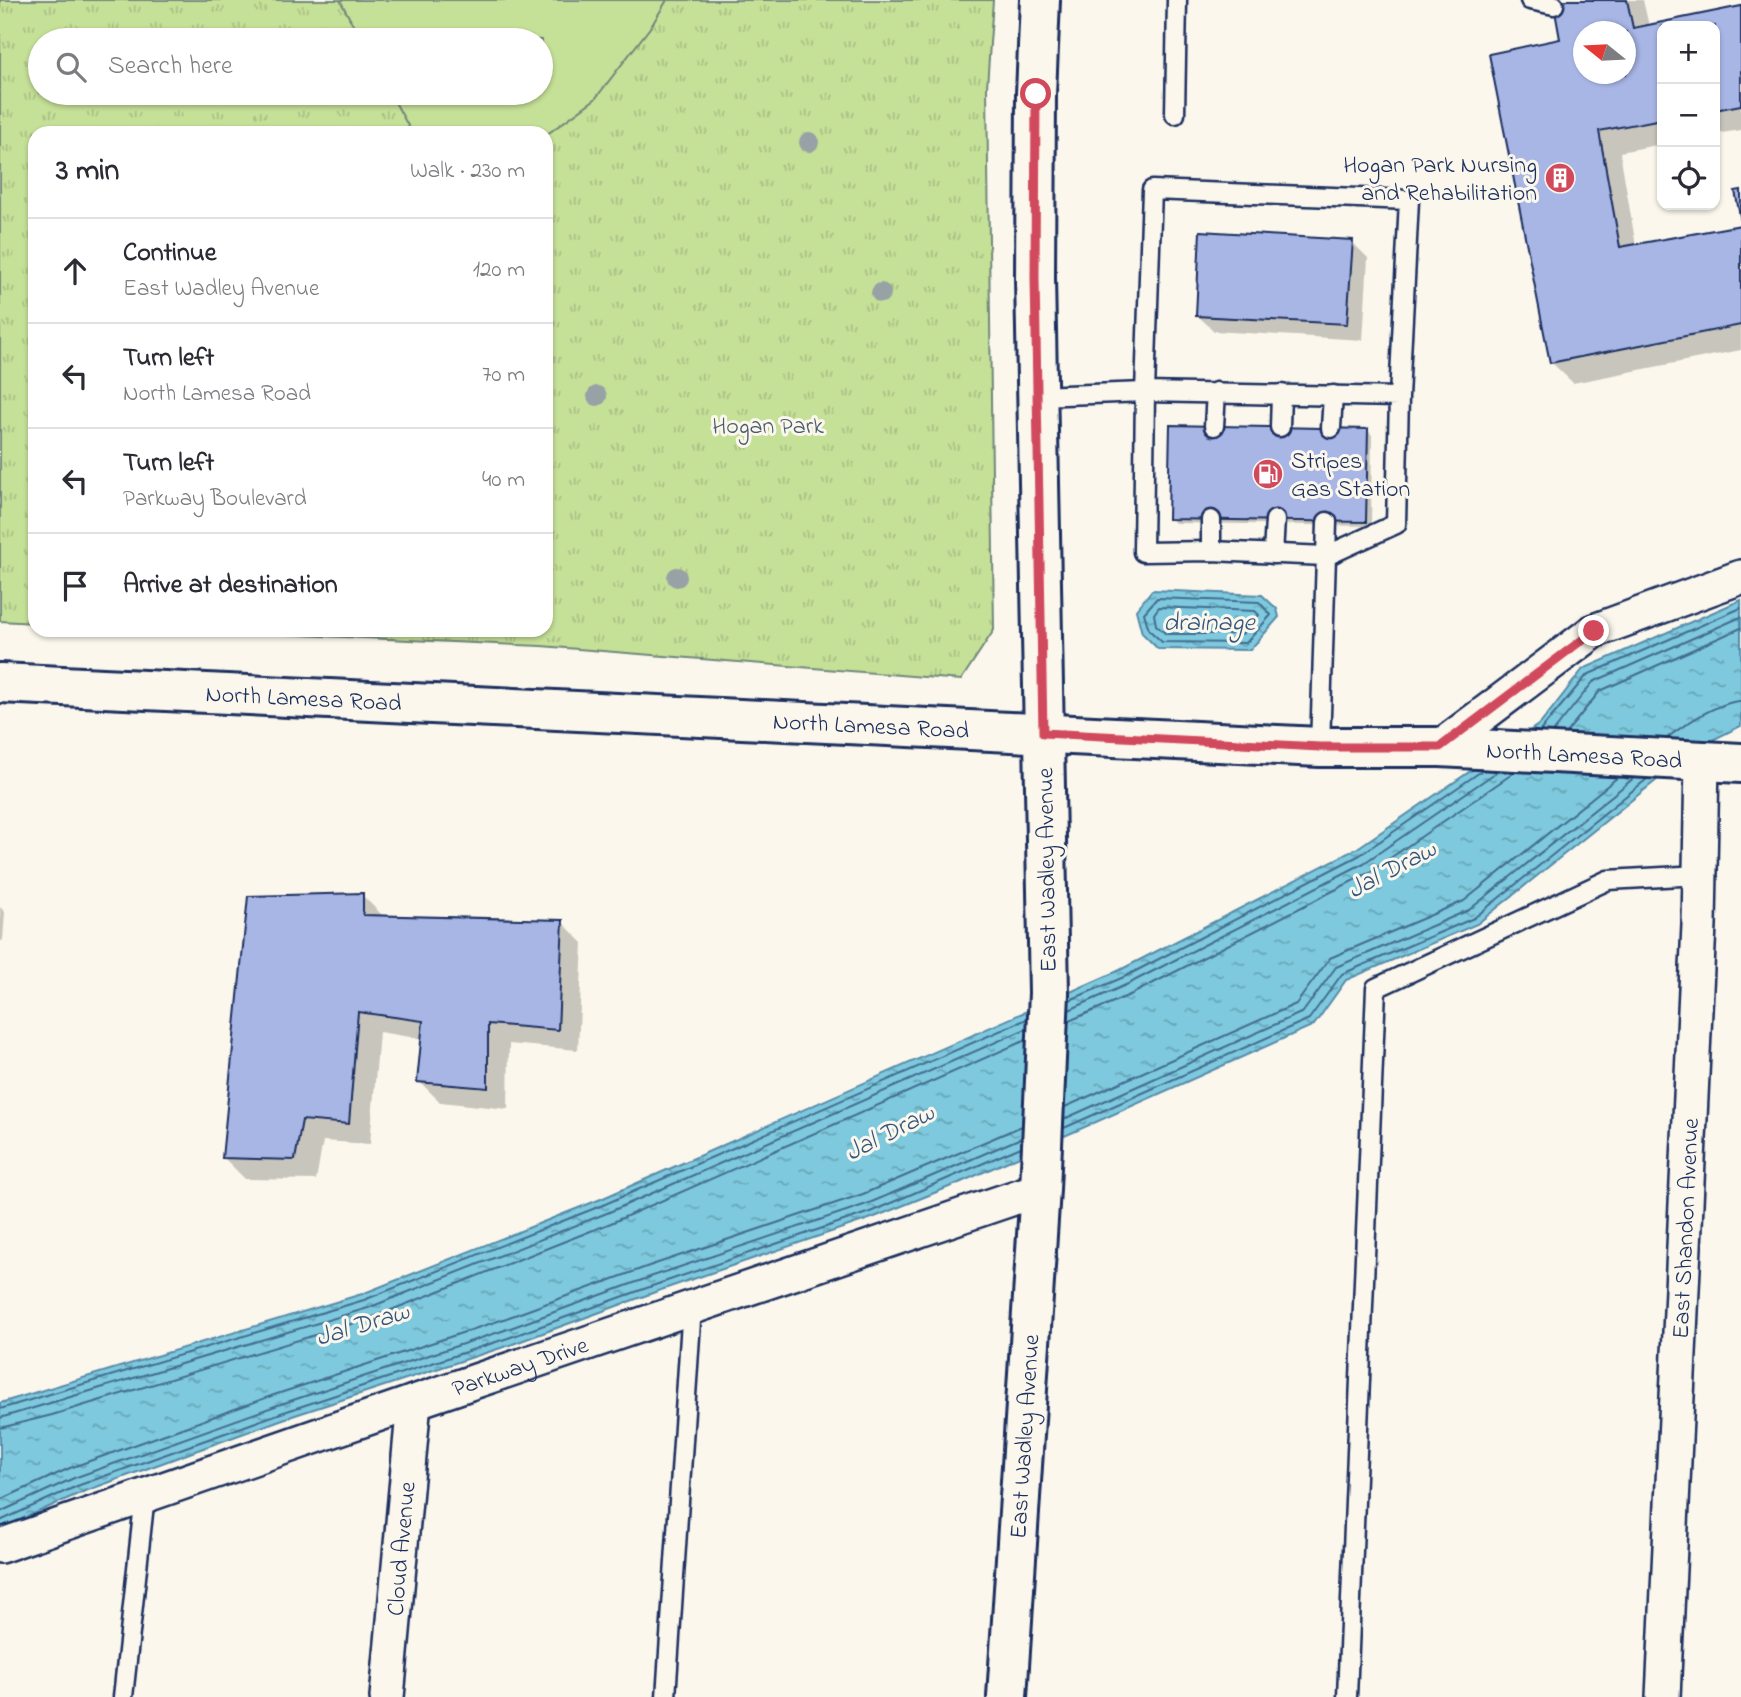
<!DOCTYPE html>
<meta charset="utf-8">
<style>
:root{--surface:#fff;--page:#f2f2f3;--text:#2b2b33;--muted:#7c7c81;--line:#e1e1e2}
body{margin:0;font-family:"Indie Flower",sans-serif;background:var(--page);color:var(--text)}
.controls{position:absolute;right:21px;top:21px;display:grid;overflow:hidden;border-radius:14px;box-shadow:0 2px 5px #0004}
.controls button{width:63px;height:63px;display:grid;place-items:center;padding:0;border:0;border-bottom:2px solid var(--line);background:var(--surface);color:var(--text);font:35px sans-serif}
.compass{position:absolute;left:1573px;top:21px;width:63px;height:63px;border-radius:50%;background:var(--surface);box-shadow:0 2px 5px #0004;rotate:288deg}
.stop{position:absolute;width:21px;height:21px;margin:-16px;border:5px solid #d1495b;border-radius:50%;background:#fff}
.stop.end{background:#d1495b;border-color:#fff;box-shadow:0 2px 7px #0008}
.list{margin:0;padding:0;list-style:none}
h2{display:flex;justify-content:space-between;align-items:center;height:91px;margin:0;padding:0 28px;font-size:30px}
h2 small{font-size:23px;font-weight:400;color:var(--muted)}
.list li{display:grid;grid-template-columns:46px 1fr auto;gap:21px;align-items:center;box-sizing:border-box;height:105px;padding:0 28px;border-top:2px solid var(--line)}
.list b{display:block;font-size:26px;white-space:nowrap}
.list p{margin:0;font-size:23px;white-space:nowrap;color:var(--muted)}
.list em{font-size:23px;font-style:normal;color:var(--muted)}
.icon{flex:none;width:38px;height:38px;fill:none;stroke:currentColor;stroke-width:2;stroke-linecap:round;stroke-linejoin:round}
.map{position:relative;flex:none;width:1741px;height:1697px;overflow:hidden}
.search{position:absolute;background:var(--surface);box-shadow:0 2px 5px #0004;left:28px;top:28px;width:525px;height:77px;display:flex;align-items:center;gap:18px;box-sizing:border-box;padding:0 24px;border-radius:38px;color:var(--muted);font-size:26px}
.panel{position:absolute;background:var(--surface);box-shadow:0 2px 5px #0004;left:28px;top:126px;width:525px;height:511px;border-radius:21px}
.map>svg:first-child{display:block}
.grass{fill:url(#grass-tufts);stroke:#70887a;stroke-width:2;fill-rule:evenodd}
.pitch{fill:#c5e097;stroke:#70887a;stroke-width:2}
.water{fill:url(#water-ripples);stroke:#568baa;stroke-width:2}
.shadow{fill:#0003;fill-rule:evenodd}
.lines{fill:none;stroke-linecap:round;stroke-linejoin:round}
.shore{stroke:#436d91;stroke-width:2}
.building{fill:#a8b6e6;stroke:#1b2f5e;stroke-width:2;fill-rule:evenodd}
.service-casing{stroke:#1b2f5e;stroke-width:23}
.minor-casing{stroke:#1b2f5e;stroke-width:38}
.secondary-casing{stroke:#1b2f5e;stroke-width:44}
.service{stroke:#fbf7ec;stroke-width:18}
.minor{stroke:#fbf7ec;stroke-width:33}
.secondary{stroke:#fbf7ec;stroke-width:38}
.tree{fill:#97a1a6}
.route{stroke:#d1495b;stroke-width:9}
.labels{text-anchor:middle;stroke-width:6;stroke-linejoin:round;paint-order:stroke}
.poi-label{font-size:24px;fill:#1b2f5e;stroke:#fbf7ec;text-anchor:end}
.park-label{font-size:24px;fill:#465b6c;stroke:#fbf7ec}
.street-label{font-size:24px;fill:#1b2f5e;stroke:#fbf7ec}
.water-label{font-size:26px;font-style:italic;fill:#34567e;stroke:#fbf7ec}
</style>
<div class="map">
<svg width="1741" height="1697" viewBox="0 0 1741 1697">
<defs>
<pattern id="grass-tufts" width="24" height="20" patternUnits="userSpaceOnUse" patternTransform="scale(1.75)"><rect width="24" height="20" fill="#c5e097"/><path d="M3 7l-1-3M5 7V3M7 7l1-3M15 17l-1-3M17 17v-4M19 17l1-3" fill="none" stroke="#a9c085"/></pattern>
<pattern id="water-ripples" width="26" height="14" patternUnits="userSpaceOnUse" patternTransform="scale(1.75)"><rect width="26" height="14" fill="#7ec9dd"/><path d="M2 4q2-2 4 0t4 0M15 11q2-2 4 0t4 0" fill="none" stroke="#66a4b6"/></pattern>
</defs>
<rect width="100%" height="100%" fill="#fbf7ec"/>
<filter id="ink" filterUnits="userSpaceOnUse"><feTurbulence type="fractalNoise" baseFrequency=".0143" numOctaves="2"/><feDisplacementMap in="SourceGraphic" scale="14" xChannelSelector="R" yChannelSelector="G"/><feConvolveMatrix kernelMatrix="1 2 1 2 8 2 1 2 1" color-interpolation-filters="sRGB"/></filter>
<g filter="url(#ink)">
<path class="grass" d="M0,0H993L987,87L994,630L961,680L541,646L190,630H546V133H35V623L0,621ZM40,40H541V93H40Z"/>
<path class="pitch" d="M340,0H667L652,25L595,99L546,135V133H412L390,93H541V40H361Z"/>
<g class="water">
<path d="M1152,590L1262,595L1277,609L1279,617L1250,650L1158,649L1142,633L1136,610Z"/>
<path d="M1741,600V726L1698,747L1477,924L1346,980L1314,1025L959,1183L872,1218L658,1291L510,1345L283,1419L80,1493L0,1529V1403L362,1294L601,1199L1120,970L1356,849L1541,723L1583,669Z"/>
</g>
<g class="shadow">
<path d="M1554,0H1643L1649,26L1741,8V130L1715,134V26H1662V144L1620,152L1636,246L1741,227V350L1573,383L1551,362L1562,41ZM1584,32H1626V74H1584Z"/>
<path d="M1352,242L1368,258L1363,340L1214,331L1197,315Z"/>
<path d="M1367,430L1372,435L1371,526L1175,523L1170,518Z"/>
<path d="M362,895L383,916L562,922L583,943L578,1050L509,1044L508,1109L440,1102L419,1081L423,1039L379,1032L370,1144L323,1141L316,1180L245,1179L224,1158Z"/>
<path d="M0,907L5,912L3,940L0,942Z"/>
</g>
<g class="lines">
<g class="shore">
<path d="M1157,598L1259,602L1271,615L1246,643L1162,642L1149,630L1144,613Z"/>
<path d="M1159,607L1255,611L1259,615L1242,634H1166L1156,625L1154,614Z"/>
<path d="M1540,731L1587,675L1741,608"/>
<path d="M1553,732L1593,682L1741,617"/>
<path d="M1566,733L1600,691L1741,628"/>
<path d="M1667,738C1685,724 1718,702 1741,701"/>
<path d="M1070,1000L1124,977L1360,855L1483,770"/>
<path d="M1069,1010L1128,984L1364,863L1498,771"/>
<path d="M1069,1021L1132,994L1370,872L1515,772"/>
<path d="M1065,1107L1296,1004L1330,958L1464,901L1618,777"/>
<path d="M1064,1119L1303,1012L1336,967L1469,910L1634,778"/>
<path d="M1064,1128L1309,1019L1342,974L1474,918L1647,779"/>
<path d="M0,1409L364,1300L603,1205L1027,1019"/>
<path d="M0,1418L368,1308L607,1213L1026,1029"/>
<path d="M0,1428L52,1415L371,1318L611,1223L1026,1040"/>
<path d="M0,1500L70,1468L274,1395L501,1320L649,1266L863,1194L1022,1126"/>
<path d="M0,1512L74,1478L278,1405L505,1330L653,1276L867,1204L1021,1138"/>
<path d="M0,1521L77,1486L281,1413L508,1338L655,1285L870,1212L1021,1147"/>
</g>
</g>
<g class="building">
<path d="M1553,0H1627L1633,28L1741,6V105L1715,110V26H1662V119L1599,131L1620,247L1741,225V325L1550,363L1489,54L1560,39ZM1584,32H1626V74H1584Z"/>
<path d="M1741,190V221L1735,191Z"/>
<path d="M1200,231L1353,240L1347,324L1196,316Z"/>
<path d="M1170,425L1368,429L1366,522L1168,519Z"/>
<path d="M363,893V915L563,920L558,1030L488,1024V1088L417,1082L423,1021L358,1012L349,1124L302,1120L295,1160L222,1158L248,896Z"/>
</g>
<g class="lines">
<g class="service-casing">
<g id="service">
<path d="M1530,0L1554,5"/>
<path d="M1175,114L1177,0"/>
<path d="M1037,396L1145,392L1143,552L1211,551L1326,556L1320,747"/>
<path d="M1214,426L1216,392"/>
<path d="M1280,427L1281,394"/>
<path d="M1331,428L1333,395"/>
<path d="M1327,522L1326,556L1396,524L1399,397L1409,200L1152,190L1145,392L1399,397"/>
<path d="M1211,551V520"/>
<path d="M1273,554L1275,520"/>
<path d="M123,1697L145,1495"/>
<path d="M666,1697L692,1306"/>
<path d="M1347,1697L1376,988L1608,880L1700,875"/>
</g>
</g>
<g class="minor-casing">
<g id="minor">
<path d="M1440,747L1594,631L1741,577"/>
<path id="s1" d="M0,1546L414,1402L1040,1189"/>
<path id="s2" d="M387,1697L414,1402"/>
<path id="s3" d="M1663,1697L1699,925L1702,760"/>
</g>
</g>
<g class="secondary-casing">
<g id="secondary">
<path id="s4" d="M0,683L1320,747H1440L1741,763"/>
<path id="s5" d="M1007,1697L1040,1189L1049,993L1035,278L1036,94L1040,0"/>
</g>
</g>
<use href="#service" class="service"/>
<use href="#minor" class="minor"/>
<use href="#secondary" class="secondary"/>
</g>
<g class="tree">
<circle cx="809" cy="142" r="10"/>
<circle cx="881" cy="293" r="10"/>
<circle cx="597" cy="396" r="10"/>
<circle cx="677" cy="577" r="10"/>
</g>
</g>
<g class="lines" filter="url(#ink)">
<path class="route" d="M1036,94L1035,278L1043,733L1320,747H1440L1594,631"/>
</g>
<defs>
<g id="building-disc" transform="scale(1.575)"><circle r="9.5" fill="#d1495b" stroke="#fbf7ec"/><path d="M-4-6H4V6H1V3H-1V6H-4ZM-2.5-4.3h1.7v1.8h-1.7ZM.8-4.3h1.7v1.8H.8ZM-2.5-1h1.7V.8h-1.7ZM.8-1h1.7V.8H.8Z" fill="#fff"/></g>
<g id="fuel-disc" transform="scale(1.575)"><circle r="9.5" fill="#d1495b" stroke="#fbf7ec"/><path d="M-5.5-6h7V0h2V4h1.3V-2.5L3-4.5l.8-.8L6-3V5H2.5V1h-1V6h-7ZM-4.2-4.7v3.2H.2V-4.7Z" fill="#fff"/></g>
</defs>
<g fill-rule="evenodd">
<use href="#building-disc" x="1560" y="178"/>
<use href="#fuel-disc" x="1268" y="474"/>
</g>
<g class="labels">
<g class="poi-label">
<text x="1537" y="172">Hogan Park Nursing<tspan x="1537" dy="28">and Rehabilitation</tspan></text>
<text x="1291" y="468" text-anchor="start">Stripes<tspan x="1291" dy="28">Gas Station</tspan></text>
</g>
<g class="park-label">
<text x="768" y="433">Hogan Park</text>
</g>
<g class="street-label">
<text dy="8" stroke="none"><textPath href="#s4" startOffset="304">North Lamesa Road</textPath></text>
<text dy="8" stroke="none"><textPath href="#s4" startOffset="872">North Lamesa Road</textPath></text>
<text dy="8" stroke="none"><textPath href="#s4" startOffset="1586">North Lamesa Road</textPath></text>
<text transform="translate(1046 870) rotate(-91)" y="8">East Wadley Avenue</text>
<text dy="8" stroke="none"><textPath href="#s3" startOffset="469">East Shandon Avenue</textPath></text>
<text dy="8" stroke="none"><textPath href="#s1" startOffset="550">Parkway Drive</textPath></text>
<text dy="8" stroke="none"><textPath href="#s5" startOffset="261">East Wadley Avenue</textPath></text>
<text dy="8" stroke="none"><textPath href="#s2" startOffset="149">Cloud Avenue</textPath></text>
</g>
<g class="water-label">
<text x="1209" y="630">drainage</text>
<text transform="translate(1391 868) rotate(-28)" y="9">Jal Draw</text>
<text transform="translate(889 1131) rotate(-27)" y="9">Jal Draw</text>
<text transform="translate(362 1323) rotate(-17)" y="9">Jal Draw</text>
</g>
</g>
</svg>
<div class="controls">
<button>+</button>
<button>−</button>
<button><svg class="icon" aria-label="locate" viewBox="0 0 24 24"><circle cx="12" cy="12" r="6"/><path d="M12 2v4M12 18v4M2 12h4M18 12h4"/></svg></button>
</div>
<svg class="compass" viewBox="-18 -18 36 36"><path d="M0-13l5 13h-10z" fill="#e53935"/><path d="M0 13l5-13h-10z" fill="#7c7c81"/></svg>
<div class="stop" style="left:1036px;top:94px"></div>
<div class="stop end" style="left:1594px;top:631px"></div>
<div class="search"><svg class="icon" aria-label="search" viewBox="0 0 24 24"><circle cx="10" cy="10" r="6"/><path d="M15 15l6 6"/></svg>Search here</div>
<section class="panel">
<h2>3 min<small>Walk · 230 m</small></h2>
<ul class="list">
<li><svg class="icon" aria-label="ahead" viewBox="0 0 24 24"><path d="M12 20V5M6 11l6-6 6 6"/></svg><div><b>Continue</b><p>East Wadley Avenue</p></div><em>120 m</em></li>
<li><svg class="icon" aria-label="left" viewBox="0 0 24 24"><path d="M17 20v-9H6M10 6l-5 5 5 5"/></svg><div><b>Turn left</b><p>North Lamesa Road</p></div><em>70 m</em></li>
<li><svg class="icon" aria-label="left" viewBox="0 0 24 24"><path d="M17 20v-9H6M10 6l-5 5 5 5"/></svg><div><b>Turn left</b><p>Parkway Boulevard</p></div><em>40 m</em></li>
<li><svg class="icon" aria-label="arrive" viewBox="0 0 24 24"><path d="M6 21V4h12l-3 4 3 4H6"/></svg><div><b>Arrive at destination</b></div></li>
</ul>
</section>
</div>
